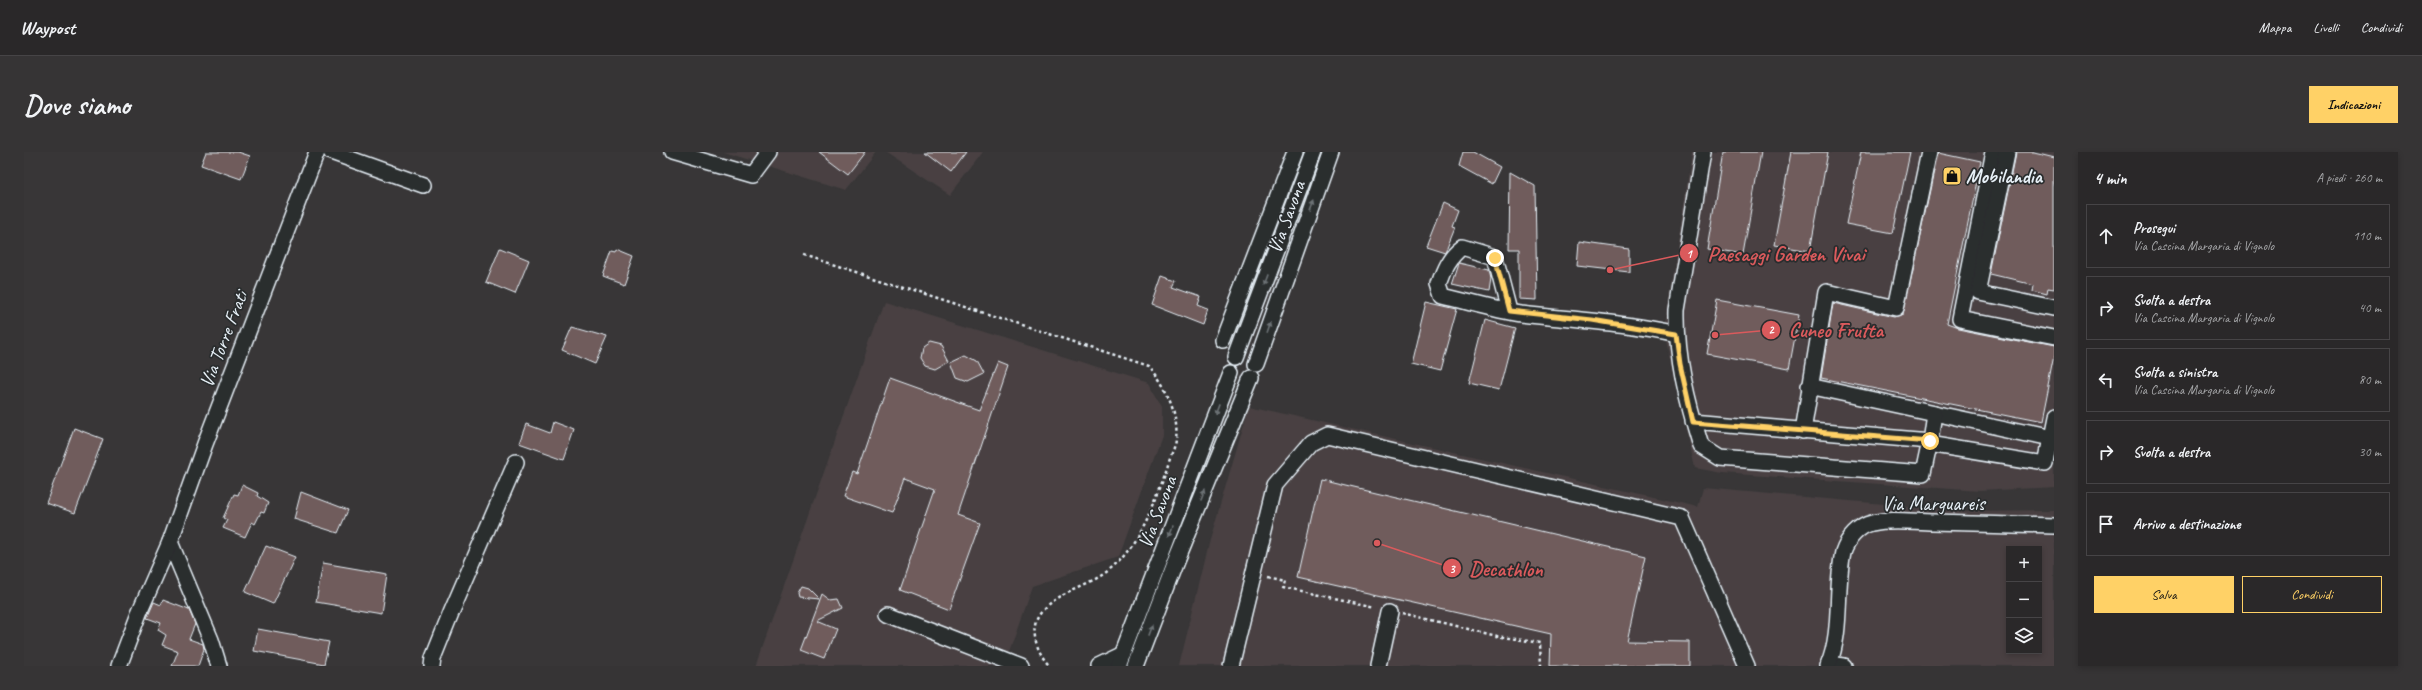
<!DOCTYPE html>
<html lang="it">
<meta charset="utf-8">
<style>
:root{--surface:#2a2829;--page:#363435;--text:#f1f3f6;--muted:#a5a6a8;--line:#464446;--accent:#ffd166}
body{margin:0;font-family:Caveat,sans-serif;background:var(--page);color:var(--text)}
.controls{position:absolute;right:12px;bottom:12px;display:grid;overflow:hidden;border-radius:0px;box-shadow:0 2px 6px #0003}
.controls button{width:36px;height:36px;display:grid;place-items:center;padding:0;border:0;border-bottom:1px solid var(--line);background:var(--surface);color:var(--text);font:20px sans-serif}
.stop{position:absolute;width:12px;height:12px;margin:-9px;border:3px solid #ffd166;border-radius:50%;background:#fff}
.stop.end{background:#ffd166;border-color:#fff;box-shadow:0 1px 4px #0008}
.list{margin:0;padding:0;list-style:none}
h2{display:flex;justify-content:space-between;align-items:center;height:52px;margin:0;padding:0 16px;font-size:17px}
h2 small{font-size:13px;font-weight:400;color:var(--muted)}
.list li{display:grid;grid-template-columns:26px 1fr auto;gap:12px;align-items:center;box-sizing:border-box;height:64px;margin:0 8px 8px;padding:0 8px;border:1px solid var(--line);border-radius:0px}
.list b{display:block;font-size:15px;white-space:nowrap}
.list p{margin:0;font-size:13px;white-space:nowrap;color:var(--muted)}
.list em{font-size:13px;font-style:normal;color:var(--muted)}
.actions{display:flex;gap:8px;padding:12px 16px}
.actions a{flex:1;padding:9px 0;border:1px solid var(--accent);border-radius:0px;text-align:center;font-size:14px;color:var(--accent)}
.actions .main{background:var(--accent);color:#111}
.icon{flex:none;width:22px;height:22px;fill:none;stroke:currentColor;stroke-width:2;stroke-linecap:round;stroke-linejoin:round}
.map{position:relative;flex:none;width:2030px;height:514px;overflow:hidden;border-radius:0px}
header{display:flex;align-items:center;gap:24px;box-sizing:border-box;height:56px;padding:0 20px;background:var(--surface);border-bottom:1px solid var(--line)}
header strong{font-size:19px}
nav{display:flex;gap:22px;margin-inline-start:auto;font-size:14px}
.intro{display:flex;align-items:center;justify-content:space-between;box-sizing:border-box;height:96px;padding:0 24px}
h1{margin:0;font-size:28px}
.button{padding:10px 18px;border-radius:0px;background:var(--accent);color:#111;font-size:14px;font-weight:700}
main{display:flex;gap:24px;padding:0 24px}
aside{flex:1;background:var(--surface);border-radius:0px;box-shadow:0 2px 6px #0003}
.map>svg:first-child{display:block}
.built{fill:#484142;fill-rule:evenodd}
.building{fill:#6f5c5b;stroke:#e8f1f8}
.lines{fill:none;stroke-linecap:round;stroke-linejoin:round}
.minor-casing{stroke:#e8f1f8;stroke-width:18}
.path{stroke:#e8f1f8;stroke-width:2.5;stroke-dasharray:3 3;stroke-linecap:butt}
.minor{stroke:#2a2d2e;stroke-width:15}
.oneway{fill:#6c7275}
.route{stroke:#ffd166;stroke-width:5}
.labels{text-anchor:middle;stroke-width:3.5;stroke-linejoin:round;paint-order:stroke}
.poi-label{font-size:20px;font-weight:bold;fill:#e8f1f8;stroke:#2a2d2e;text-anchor:start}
.street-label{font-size:20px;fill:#e8f1f8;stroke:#2a2d2e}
.leader{fill:none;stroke:#da5a5c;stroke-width:1.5}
.callout-dot{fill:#da5a5c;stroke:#2a2d2e;stroke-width:1.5}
.mark-label{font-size:12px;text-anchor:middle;font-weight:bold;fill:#fff}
.callout-label{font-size:21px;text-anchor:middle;font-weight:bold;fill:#da5a5c;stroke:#2a2d2e;stroke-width:3.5;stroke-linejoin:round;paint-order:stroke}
</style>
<header>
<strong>Waypost</strong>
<nav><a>Mappa</a><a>Livelli</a><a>Condividi</a></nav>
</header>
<div class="intro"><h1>Dove siamo</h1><a class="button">Indicazioni</a></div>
<main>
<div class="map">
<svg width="2030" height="514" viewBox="0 0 2030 514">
<rect width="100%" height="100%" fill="#383637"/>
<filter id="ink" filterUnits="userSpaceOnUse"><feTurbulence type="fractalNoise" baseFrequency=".025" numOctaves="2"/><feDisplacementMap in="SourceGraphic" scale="8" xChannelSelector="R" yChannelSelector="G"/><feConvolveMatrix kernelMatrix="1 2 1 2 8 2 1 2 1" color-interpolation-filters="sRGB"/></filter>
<g filter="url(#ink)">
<g class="built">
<path d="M699,0H852L822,38Z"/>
<path d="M861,0H959L926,43Z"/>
<path d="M1668,0H2030V335L1956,339L1698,321L1671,316L1642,189L1641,172Z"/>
<path d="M860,149L1125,231L1138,255V283L1094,405L1008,434L980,514H732Z"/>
<path d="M1225,254L1674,355L1679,336L1940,359L2030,358V514H1155L1186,388ZM1985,397H2015V499H1985Z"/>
</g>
<g class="building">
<path d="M182,0H214L226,4L217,27L177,13Z"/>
<path d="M795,0H841L824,22Z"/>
<path d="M901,0H942L927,20Z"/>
<path d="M1439,0H1449L1476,15L1468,32L1435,14Z"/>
<path d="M1699,0H1737L1719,103L1683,97Z"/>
<path d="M1767,0H1804L1786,99L1750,93Z"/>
<path d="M1837,0H1886L1869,81L1822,72Z"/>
<path d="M1992,0H2009L2030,5V137L2024,136L2023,142L2008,138L2009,132L1967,122Z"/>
<path d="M1914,1L1956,10L1923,172L1934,176L2030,195V205L2017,270L1797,226L1809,151L1870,165L1879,162Z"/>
<path d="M1486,20L1511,34L1513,148L1495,147V97H1485Z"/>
<path d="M1419,51L1434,58L1428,74L1431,75L1421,100L1402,94Z"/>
<path d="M1555,90L1605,97V120L1553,114Z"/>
<path d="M476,96L505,108L491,142L462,130Z"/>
<path d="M593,97L610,104L600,132L579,124L588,99L592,100Z"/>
<path d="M1435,111L1465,118L1467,127L1465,140L1428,132Z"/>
<path d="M1138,124L1152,129L1149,135L1177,145L1174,154L1184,158L1179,173L1128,153Z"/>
<path d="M1693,148L1775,163L1765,217L1683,202Z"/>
<path d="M1402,150L1433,157L1416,219L1387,212Z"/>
<path d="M1461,168L1491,176L1475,238L1445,231Z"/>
<path d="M548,175L583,185L571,212L538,198Z"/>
<path d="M905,191L917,194L925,209L911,217L901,214L896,206L898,196Z"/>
<path d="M942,203L953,209L960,222L944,230L933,226L927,210Z"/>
<path d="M974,211L984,215L934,363L956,371L925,457L876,438L911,337L881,326L868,361L819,344L828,320L833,322L866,226L955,258Z"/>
<path d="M529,270L550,278L540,307L495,291L502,272L526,281Z"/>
<path d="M50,276L79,287L51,361L22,351Z"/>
<path d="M1296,327L1622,404L1603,489L1666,490V514H1526L1527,482L1274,425Z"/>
<path d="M218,333L234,341L233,344L244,351L240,361L237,360L231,372L228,370L221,385L199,376L203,368L199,366L210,342L214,343Z"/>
<path d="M277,340L324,358L314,381L270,367Z"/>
<path d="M242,394L271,405L249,452L221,440Z"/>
<path d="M299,411L363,422L357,461L292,450Z"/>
<path d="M777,434L784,436L795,447L774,445L773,441Z"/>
<path d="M798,442L806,448L815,447L819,456L793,469L812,477L800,507L777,498Z"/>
<path d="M139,448L165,458L171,472L165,487L179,492L180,497L174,514H148L154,499L138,493L142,483L134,478L137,471L123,466L130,450L137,453Z"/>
<path d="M234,477L305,490L300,512L230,499Z"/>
</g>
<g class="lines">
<g class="minor-casing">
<g id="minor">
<path d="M307,0L399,33"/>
<path d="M648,0L727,23L744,0"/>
<path d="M1969,0L1936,167L2030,186"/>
<path d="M1983,0L1954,140L2030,156"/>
<path d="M1485,159L1471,105L1438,95C1425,105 1420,117 1415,132L1419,144C1445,150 1471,158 1497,162C1549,168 1601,170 1653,182"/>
<path d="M1199,188L1271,0"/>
<path d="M1212,205L1289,0"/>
<path d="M1232,212L1307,0"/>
<path d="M1785,234L2026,286"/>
<path d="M1669,269L1906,289L1899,322L1696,306L1677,294C1663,249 1652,205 1653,158L1679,0"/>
<path d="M1779,279L1802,140L1872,156L1905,0"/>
<path d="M1906,289L1910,261"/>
<path d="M1905,292L2021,311L2030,266"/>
<path d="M146,390L187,488L195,514"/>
<path d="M864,462L997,514"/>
<path d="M1805,512L1820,514"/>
<path d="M95,514L115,461L146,390L181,292L293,0"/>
<path d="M408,514L409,506L427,461L492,310"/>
<path d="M1075,514L1100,502"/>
<path d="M1095,514L1207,221"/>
<path d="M1112,514L1152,409L1227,226"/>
<path d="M1207,514L1251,333L1287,291L1303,283L1658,366L1723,514"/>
<path d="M1354,514L1366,459"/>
<path d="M1804,514C1819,479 1811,437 1819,400C1823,387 1835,374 1848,371C1866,366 1890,370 1909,370C1949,371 1990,372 2030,373"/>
</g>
</g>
<g class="path">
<path d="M780,103L1125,214C1142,233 1155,262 1152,288C1151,296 1146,304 1144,312C1132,349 1112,402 1078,424C1058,437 1024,444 1013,467C1006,482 1015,504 1026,514"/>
<path d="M1244,424L1261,428L1259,435L1352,455"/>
<path d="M1378,461L1473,484L1516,491L1517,514"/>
</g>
<use href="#minor" class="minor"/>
</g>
<defs><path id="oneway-solid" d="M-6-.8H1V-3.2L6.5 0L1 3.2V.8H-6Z"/></defs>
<g class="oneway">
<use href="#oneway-solid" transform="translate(1288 53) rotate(-70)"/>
<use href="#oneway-solid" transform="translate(1241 128) rotate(111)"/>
<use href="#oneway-solid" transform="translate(1245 175) rotate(-71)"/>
<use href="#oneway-solid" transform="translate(1193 257) rotate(111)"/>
<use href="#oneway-solid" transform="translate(1179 344) rotate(-68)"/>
<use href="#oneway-solid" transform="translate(1147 379) rotate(111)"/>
<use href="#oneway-solid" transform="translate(1126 478) rotate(-69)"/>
</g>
</g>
<g class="lines" filter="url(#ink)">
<path class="route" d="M1471,106L1485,159L1568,168L1652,182L1656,212L1669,270L1906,289"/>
</g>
<defs>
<g id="shop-square" transform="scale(1)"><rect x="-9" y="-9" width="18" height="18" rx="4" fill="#ffd166" stroke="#2a2d2e"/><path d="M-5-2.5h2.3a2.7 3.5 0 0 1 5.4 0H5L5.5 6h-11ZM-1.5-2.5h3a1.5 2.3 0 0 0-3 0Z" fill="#111"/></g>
</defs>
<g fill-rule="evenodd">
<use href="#shop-square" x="1928" y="24"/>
</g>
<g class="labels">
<g class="poi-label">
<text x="1942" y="31">Mobilandia</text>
</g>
<g class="street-label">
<text transform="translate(1262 65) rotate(-70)" y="7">Via Savona</text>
<text transform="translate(199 187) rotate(-69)" y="7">Via Torre Frati</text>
<text x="1909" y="358">Via Marguareis</text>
<text transform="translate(1133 360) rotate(-69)" y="7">Via Savona</text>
</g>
</g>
<path class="leader" d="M1586 118L1665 101M1691 183L1747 178M1353 391L1428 416"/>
<g class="callout-dot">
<circle cx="1586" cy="118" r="4"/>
<circle cx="1691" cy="183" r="4"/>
<circle cx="1353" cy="391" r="4"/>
<circle cx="1665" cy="101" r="10"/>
<circle cx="1747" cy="178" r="10"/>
<circle cx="1428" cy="416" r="10"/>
</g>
<g class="mark-label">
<text x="1665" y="106">1</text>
<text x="1747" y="182">2</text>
<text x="1428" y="421">3</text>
</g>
<g class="callout-label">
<text x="1762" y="109">Paesaggi Garden Vivai</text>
<text x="1812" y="185">Cuneo Frutta</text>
<text x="1482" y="424">Decathlon</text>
</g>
</svg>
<div class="controls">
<button>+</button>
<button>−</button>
<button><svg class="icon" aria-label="layers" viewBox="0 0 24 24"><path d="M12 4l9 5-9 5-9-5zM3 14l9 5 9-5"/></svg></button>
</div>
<div class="stop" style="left:1906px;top:289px"></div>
<div class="stop end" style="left:1471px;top:106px"></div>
</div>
<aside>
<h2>4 min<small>A piedi · 260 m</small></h2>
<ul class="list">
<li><svg class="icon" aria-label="ahead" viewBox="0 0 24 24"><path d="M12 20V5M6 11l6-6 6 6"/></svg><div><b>Prosegui</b><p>Via Cascina Margaria di Vignolo</p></div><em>110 m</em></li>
<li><svg class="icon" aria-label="right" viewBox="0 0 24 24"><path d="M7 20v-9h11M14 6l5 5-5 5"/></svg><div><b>Svolta a destra</b><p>Via Cascina Margaria di Vignolo</p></div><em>40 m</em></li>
<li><svg class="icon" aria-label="left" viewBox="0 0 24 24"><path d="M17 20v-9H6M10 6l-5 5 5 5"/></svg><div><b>Svolta a sinistra</b><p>Via Cascina Margaria di Vignolo</p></div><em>80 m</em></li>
<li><svg class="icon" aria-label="right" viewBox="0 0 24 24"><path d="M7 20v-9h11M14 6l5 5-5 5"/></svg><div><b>Svolta a destra</b></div><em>30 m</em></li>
<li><svg class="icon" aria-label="arrive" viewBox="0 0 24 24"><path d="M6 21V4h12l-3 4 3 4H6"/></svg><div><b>Arrivo a destinazione</b></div></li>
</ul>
<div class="actions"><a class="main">Salva</a><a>Condividi</a></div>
</aside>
</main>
